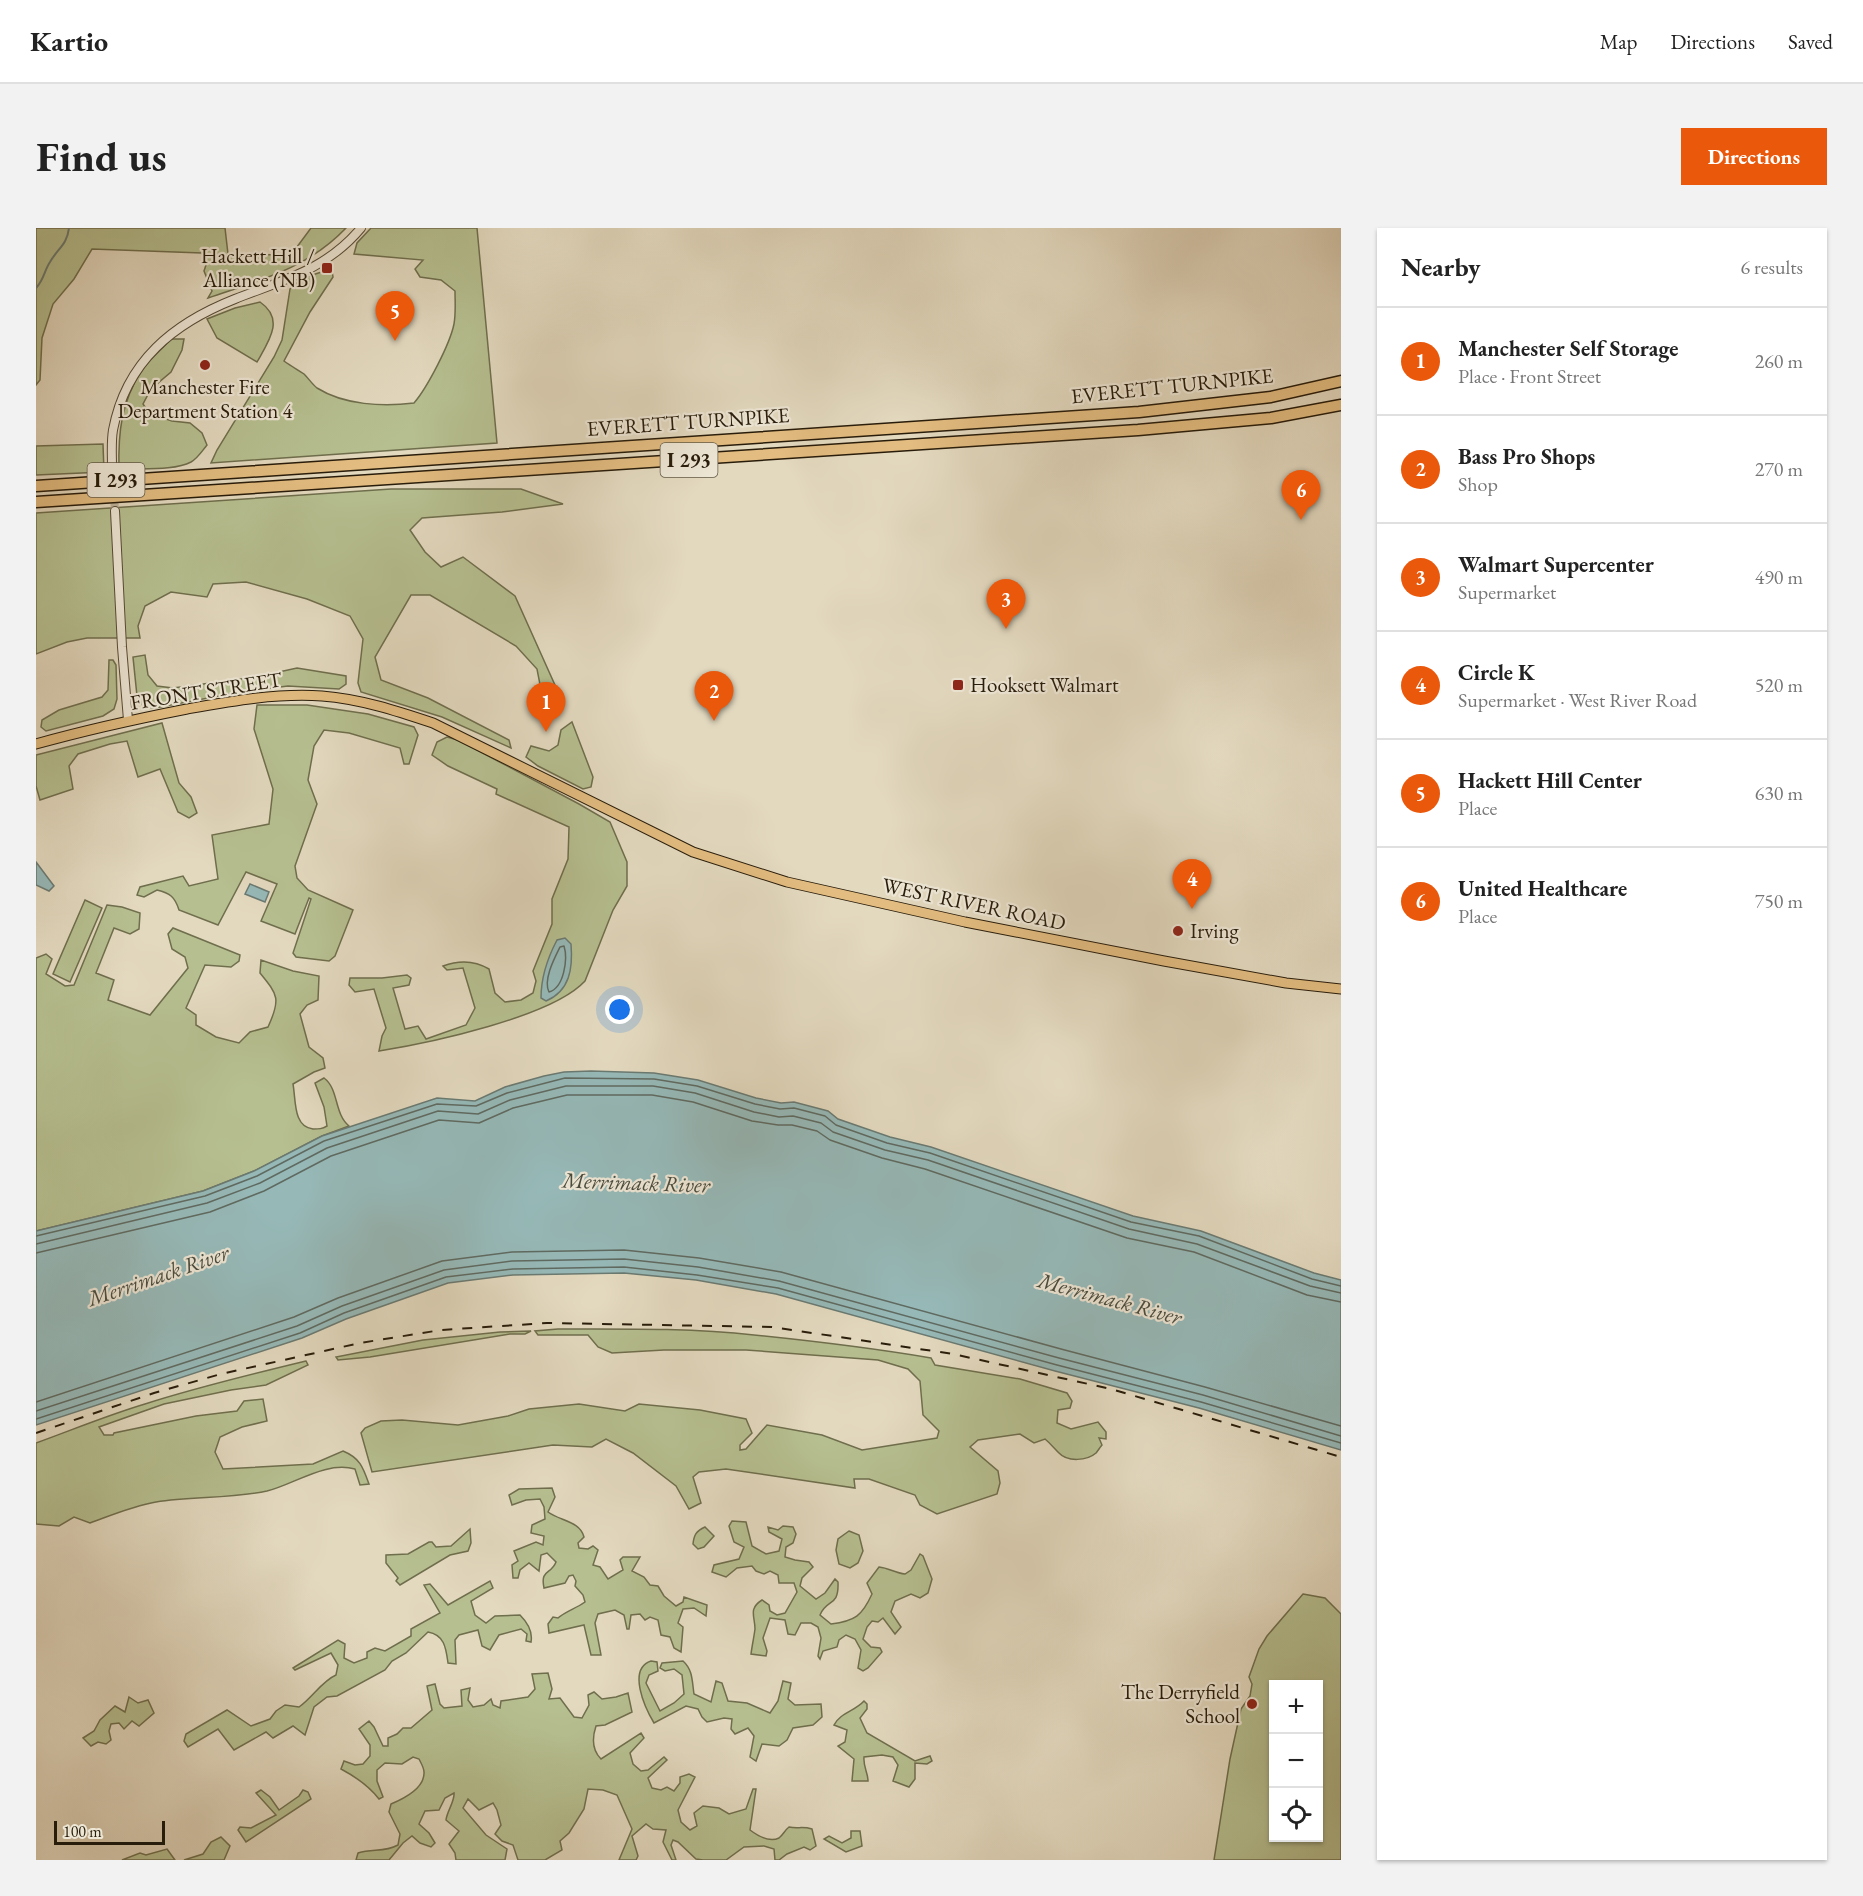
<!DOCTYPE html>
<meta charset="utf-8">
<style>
:root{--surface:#fff;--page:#f2f2f2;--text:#222;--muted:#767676;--line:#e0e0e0;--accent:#ea580c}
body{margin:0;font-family:"EB Garamond",serif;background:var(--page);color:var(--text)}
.controls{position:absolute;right:18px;bottom:18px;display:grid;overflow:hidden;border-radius:0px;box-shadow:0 2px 4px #0004}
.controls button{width:54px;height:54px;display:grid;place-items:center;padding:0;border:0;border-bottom:2px solid var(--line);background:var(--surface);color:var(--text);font:30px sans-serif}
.scale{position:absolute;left:18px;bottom:15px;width:111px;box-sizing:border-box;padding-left:6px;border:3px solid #281c0a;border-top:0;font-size:16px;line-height:21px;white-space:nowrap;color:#281c0a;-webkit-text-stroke:4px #ede6d5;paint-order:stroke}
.you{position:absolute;left:584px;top:782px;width:21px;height:21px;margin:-15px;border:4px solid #fff;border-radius:50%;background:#1a73e8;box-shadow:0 0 0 9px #1a73e833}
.badge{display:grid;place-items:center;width:39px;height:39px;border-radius:50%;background:var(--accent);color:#fff;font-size:20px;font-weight:700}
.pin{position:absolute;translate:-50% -50px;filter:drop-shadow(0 2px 3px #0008)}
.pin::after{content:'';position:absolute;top:32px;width:21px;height:18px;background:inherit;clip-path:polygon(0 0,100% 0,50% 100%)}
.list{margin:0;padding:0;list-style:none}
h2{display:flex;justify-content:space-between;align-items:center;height:78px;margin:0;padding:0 24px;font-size:26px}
h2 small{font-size:20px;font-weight:400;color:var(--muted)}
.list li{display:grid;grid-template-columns:39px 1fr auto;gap:18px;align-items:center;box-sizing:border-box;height:108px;padding:0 24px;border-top:2px solid var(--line)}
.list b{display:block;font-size:22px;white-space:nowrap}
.list p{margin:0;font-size:20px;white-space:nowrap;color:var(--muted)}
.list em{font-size:20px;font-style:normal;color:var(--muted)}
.icon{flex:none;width:33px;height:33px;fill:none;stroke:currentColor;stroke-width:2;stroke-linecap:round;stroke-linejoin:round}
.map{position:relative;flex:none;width:1305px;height:1632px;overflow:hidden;border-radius:0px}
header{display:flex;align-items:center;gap:36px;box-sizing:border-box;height:84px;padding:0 30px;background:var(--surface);border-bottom:2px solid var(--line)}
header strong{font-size:28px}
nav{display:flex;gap:33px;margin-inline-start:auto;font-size:21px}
.intro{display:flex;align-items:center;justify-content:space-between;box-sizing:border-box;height:144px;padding:0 36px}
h1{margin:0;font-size:42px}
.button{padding:15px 27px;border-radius:0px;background:var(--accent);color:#fff;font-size:21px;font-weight:700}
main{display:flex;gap:36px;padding:0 36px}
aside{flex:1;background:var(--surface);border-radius:0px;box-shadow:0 2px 4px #0004}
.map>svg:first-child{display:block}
.green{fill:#b6bf90;stroke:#6f6e4d;stroke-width:1.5;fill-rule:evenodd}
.water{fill:#96b9b8;stroke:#6a7a72;stroke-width:1.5}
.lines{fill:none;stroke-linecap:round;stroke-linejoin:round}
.shore{stroke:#5f6a61;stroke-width:1.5}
.stream{stroke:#6a7a72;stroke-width:2}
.minor-tunnel{stroke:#beb39b;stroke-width:8;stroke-dasharray:8 4;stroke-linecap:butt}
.minor-casing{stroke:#574b37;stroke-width:10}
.major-casing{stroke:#281c0a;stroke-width:11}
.highway-casing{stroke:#281c0a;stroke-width:13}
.minor{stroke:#ede6d5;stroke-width:8}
.major{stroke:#e2bc80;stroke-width:9}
.highway{stroke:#e2bc80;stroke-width:10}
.rail{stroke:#281c0a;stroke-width:2;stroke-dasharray:10 10;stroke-linecap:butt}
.poi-dot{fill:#8f2418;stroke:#ede6d5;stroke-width:2}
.labels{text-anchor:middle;stroke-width:4.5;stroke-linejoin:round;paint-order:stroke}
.shield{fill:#ede6d5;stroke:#635947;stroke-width:1.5}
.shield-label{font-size:20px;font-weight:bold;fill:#281c0a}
.poi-label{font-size:21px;fill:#281c0a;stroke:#ede6d5;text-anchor:end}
.street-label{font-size:21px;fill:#281c0a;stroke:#ede6d5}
.water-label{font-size:22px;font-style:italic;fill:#494b3e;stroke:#ede6d5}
</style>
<header>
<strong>Kartio</strong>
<nav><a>Map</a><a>Directions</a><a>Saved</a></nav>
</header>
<div class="intro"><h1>Find us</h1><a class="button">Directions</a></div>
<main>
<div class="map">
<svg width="1305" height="1632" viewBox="0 0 1305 1632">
<rect width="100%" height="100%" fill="#e3d9bf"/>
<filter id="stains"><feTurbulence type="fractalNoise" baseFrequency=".00333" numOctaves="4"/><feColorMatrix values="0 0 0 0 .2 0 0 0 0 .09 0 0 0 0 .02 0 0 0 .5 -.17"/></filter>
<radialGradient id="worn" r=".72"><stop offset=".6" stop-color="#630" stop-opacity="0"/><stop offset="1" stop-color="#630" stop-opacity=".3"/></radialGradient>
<g class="green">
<path d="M0,0H189L192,26L255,27L275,0H310C271,41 224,52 172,70L176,63L168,43L170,37L166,25L56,21L38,51L17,76L6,110L4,152L0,157Z"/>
<path d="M335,0H441L461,215L175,235L181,222L238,129L246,112L254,61C262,52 284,42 296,43L297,49L274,84L248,133C255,138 262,142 268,146C273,151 276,156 281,160C308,177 347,179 378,175C391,160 414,116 418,96C420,85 419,73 419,63L405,52L384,49L379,41L387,32L318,26L321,15Z"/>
<path d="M224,74C249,91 233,113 221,134L181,110L171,91L199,80Z"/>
<path d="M135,111H148L146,122L135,144L115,161L107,176L113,185L136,193L154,195L166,205L171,217C166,223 162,230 155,234C138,243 103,240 83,242C82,205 85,174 106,142C114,131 126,121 135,111Z"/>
<path d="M67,216L68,244L0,247V218Z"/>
<path d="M355,261H485L527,276L466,284L386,290L374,302L389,324L405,339L427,329L479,368L527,475L521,483L508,477L501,441L480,418L394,367H375L339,429L345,452L392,470L473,512L475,520L406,489L325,464L322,455L327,411L314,388L271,371L210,354L177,356L171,369L135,364L109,378L102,398L104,410H51L31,414L0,426V285Z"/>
<path d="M109,427L112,447L121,458L137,460L220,449L261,440L310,448V456L303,461L252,458L204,464L119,480L108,479L101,468L97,429Z"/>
<path d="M73,432H77L80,437L81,471L78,481L67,488L10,503L5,499L6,492L23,482L66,469L72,462Z"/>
<path d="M221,477H271L332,486L378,499L382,507L373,536H368L364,520L313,505L288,502L278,518L272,552L281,576L259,638L261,650L272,662L317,682L299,728L293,733L260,729L257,725L275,671L273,670L259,706L225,693L241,656L210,644L182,697L143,682C139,669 134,665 121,662L108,669L101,667L104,659L147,648L153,658L182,651L176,607L233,596L237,561L218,501Z"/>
<path d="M536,494L557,549L555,559L547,561L502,538L490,529L495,518L513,523L522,517L525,502Z"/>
<path d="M126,495L143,555L155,569L161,585L153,590L142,584L124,541L102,549L91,513L74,516L42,526L33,538L37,561L4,572L0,558V527Z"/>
<path d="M411,509L422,512L543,576L574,594L591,634V658L577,682L549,753C516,789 393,815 343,823L346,808L350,800L338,761L319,764L313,757L314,750H346L371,747L375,750L373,757L357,760L369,801L382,798L390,811L430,797L439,780L427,740L411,742L407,738C423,732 438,732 453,741L459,765L469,774L485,772L497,765L500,753L497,743L516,696V671L532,631L533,599L460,566L461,561L412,538L396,527L401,514Z"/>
<path d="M49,672L66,680L34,754L17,746Z"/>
<path d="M71,677L86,679L104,685L103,701L94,706L78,700L60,745L78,752L72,772L114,787L152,740L149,729L136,721L132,706L137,700L204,727L203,733L195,739L169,737L150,780L160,787V797L180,809L203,815L214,804L232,799C245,771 242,767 224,745L225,732L257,743L283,748L282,772L271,777L264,786L273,819L287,830L289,840L278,844L257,856C260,872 257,899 277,901C283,901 286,901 291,898L288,879L279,855L288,850C303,861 298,886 313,898L286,908L218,943L167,963L0,1003V730L10,726L16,731L10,746L29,758L38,757Z"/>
<path d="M522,1101C587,1101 654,1100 718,1107C777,1113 836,1120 895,1130L899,1137L984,1151L1031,1165L1036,1173L1034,1180L1022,1182L1021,1195L1035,1201L1062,1194L1070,1204V1211L1063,1210L1066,1217C1065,1218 1061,1224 1060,1225C1051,1233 1031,1234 1023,1225C1018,1220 1015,1216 1009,1211L998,1215L984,1206L942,1212L934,1219L962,1243L964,1255L961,1266L901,1286L884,1277L879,1267L833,1251H818L819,1260L690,1241L663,1244L657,1249L665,1275L653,1281L640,1258L597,1225L570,1211L556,1219L517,1217L336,1244L325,1205L329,1200L345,1193L366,1192L422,1197L472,1188L493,1181L543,1176L589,1183L603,1176L664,1182L710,1191L716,1205L704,1217V1222L710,1221L731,1197L786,1207L826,1222L901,1210L903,1203L887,1187L884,1153L872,1141L842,1132L710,1122H628L576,1125L562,1119L552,1107H502L499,1103Z"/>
<path d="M495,1103L489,1106H474L334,1129L302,1132L300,1129L387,1112L464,1104Z"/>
<path d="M270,1133L272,1137L230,1157L195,1162L128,1176L63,1199L68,1207H77L78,1205L160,1188L201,1183L208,1173L227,1171L231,1193L206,1199L184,1209L179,1224L187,1241L277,1236L307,1223C324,1230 327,1239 333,1256L324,1257L319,1241C289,1233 259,1256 231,1263C195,1271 156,1268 120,1274C97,1278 76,1287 54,1295L38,1289L23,1298L0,1296V1215C36,1202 72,1187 109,1176C162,1159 216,1146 270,1133Z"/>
<path d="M516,1260L519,1269L512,1284C524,1293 544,1293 548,1309L542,1315L543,1320L552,1321L557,1318L562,1322L557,1337L564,1339L572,1351L587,1342L584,1332L587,1329H604L596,1343L608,1349L614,1357L622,1358L628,1368L640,1378L647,1374L648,1369L671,1377L670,1388L658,1380L647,1381L642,1395L647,1399L645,1424L638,1420L634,1409L625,1407L622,1392L614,1389L609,1392L604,1386L595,1387L593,1401H591L588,1387L579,1382L562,1386L559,1395L565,1427H555L548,1397L513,1405L512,1396L517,1389L522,1390C530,1383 539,1381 549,1374L547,1367L539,1358L540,1353L537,1347L533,1348L529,1355L508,1360C504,1341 515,1347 520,1334L511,1325L505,1327L503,1343L493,1335L484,1342L482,1350H477L476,1337L482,1333L478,1323L500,1314L507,1317L508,1308L495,1305L496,1297L509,1291L508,1279L504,1271L490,1272L476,1277L473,1267L483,1261Z"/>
<path d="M696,1293L710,1294L716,1318L730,1326L743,1323L746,1311L733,1304L732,1299L742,1302L747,1298L757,1299L760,1306L757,1315L750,1319L749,1329L759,1332L773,1334L777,1339L766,1350L764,1358L780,1371L789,1365L799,1351L802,1354C803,1380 791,1370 784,1387L795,1396C819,1393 826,1388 836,1366L831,1355L843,1339C853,1340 859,1345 869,1346L875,1342L884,1326L887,1328L896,1351L892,1365L884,1370L875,1366L859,1373L855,1384L865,1399L859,1406L847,1390L842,1394L836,1393L831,1399L827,1411L835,1419L844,1420L846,1424L832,1440L827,1443L822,1440L825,1422L819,1411L810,1407L803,1412L801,1419L787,1423L784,1431L782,1428L785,1410L782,1399L775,1395H765L759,1407L752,1406L749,1392L734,1390L727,1410L731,1423L730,1428L715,1426C716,1418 718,1409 719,1401C719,1388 712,1381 726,1372L733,1377L734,1383L741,1387L749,1385L761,1364L758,1355H743L742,1347L734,1343L728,1346L720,1343L716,1338L701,1340L690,1349L676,1344L678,1337L703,1331L708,1319L698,1314L693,1298Z"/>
<path d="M669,1299L678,1308L668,1319L662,1321L657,1316C658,1307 660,1303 669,1299Z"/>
<path d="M434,1301L435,1315L432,1323L414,1327L364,1357L360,1353L362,1350L350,1335V1327L372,1326L393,1314H396L400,1319L415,1318Z"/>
<path d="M813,1303L823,1307L827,1323L822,1335L814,1340L803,1336L800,1322L802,1311Z"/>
<path d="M454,1353L457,1360L435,1373L439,1387L450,1395L459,1388L484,1387C492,1395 497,1403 495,1414L490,1413L491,1406L485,1401L463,1407L454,1422L446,1418L442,1402L423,1407L419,1412L420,1436L412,1435C410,1421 409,1407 392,1404L370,1425L356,1433L349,1442L301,1468L291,1469L278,1479L269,1507L257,1498L237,1510L230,1504L198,1522L182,1501L152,1519L148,1513L150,1506L191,1482L215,1498L234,1491L240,1483L249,1477L263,1479C276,1470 286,1453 300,1447L302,1437L295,1425L259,1442L257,1440L302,1412L309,1416L308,1430L318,1435L331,1430V1424L339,1420L349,1423L375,1408V1401L404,1385L388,1357L394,1356L412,1377Z"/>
<path d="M1267,1366L1289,1370L1305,1386V1632H1178L1194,1531L1205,1481L1214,1468L1216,1456L1213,1449L1223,1421L1231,1408ZM1282,1456V1610H1238V1456Z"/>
<path d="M615,1433L621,1434L622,1443L613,1447L610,1455L624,1483L638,1475L648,1466L646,1447L638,1441L629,1443L624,1440L626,1435L647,1433C657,1442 656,1453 658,1466L675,1474L680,1453L686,1455L692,1473L711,1475L734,1485L742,1473L747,1453L755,1455L752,1471L759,1477L785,1476L786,1489L777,1497L757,1500L751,1512L743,1518L726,1516L720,1533L714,1529L718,1508L712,1500L699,1506L695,1501L696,1491L688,1490L671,1494L666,1489L662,1481L650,1478L618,1495C609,1480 591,1441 615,1433Z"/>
<path d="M512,1445L516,1461L513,1471L524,1470L538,1489L546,1490L553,1477L552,1467L558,1464L566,1471L580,1469L592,1465L596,1484L569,1497L560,1498C556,1510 556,1522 565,1531L605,1505L608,1510L594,1525L597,1536L605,1543L612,1542L628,1529L631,1532L612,1550L616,1560L625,1562L631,1559L638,1563L644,1555V1549L653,1546L659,1549L642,1582L645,1594L654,1602L661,1598L658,1585L667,1578L683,1580L693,1586L710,1581L717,1561H720L714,1602C722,1608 733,1615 743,1610C747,1607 749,1602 753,1599C762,1601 766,1598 776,1601L780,1618L774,1622L768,1619L751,1626L743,1632H739L738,1621L728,1618L708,1619L690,1632H667L660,1631L642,1614L637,1612L635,1617L640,1632H636L627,1614L630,1602L617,1601L610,1596L596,1608L602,1628L600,1632H583L596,1601L581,1567L567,1562L552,1561L548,1581L533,1605L524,1613L526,1622L509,1632H482L477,1617L466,1613L459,1606L465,1597L461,1582L457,1575L443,1582L432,1571L427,1580L450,1607L471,1621L469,1632H420L419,1625L413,1616L423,1603L410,1592C411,1583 419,1573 418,1565L409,1570L403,1582L389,1583L383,1596L393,1605L399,1615L395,1619L384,1615L376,1608L367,1615L353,1632H320L322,1625C337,1620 347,1625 362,1617L364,1606L353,1584L355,1576C367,1571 389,1560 388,1544C388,1540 385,1535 383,1531L377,1529L366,1536L349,1535L341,1542V1553L347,1569L343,1571C333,1558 320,1549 305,1541L308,1533L319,1537L327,1536L334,1528V1517L323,1501L333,1493L338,1499L347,1518H352V1510L361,1506L367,1500H375L396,1482L391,1458L399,1456L404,1476L408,1480L426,1478L425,1462L434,1460L432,1472L437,1479L448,1477L455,1471L457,1477L464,1480L465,1473L492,1469L499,1461L496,1446Z"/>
<path d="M93,1469L102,1475L112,1472L118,1485L103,1498L96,1493L88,1501L83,1495L75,1496L73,1503L75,1512L70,1516L62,1514L55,1518L47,1510L58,1503L64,1492L79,1478L89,1484Z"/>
<path d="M828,1473L831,1476V1481L824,1490L831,1505L879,1533L894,1528L896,1533L891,1536L879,1535V1551L873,1559L857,1553L862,1537L857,1529L846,1527L828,1529C827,1539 832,1544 832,1553H816L818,1531L802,1518L809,1514L811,1502L798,1497C804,1485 819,1483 828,1473Z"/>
<path d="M225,1562L234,1569L243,1582L263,1568L267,1562L272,1564L275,1571L210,1614L202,1602L204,1599L215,1600L240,1587L220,1565Z"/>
<path d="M815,1603H824L826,1618L810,1624L788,1611L793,1608L806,1615L815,1610Z"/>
<path d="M185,1609L194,1618L188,1632H148L167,1626L175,1614Z"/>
<path d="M131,1621L139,1632H86L104,1625L110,1627Z"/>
</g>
<g class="water">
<path d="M0,634L18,658L13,663L0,657Z"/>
<path d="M214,656L233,664L229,674L209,666Z"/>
<path d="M529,710L535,716C537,740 534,763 510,773L505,770C505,749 511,731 521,712Z"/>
<path d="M555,843L618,845L662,852L720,870L745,875L758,874L792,883L802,891L854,909L895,919L1097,988L1165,1003L1278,1045L1305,1052V1222L1163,1180L1019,1143L740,1066L660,1052L588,1045L477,1047L412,1055L310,1091L266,1110L0,1197V1003L167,963L218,943L286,908L401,870L439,873L469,859L508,848L528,844Z"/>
</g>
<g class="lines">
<g class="shore">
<path d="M528,718C532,731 528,760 513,764C507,752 518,731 524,719Z"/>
<path d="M0,1008L169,968L221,948L288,913L401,876L440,878L471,865L529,850L618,851L661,858L719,876L744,881L758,880L789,888L800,897L851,915L894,925L1095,994L1163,1008L1276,1051L1305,1058"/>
<path d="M0,1016L171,975L224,955L291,920L402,883L442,886L474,872L530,858H617L659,865L718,884L743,889L757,888L785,895L797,904L849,922L892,932L1093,1001L1161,1016L1274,1058L1305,1065"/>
<path d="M0,1025L174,984L228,963L295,928L403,892L443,895L477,880L531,867H616L657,874L716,893L742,897H756L781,903L794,912L846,930L889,941L1091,1010L1158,1024L1271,1067L1305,1074"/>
<path d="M0,1174L258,1089L302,1070L406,1033L476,1024L588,1022L663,1030L745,1044L1025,1121L1169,1159L1305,1198"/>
<path d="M0,1183L261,1098L306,1078L408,1042L476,1033L588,1031L662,1039L743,1053L1023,1130L1167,1167L1305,1208"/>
<path d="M0,1191L264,1105L308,1085L410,1049L477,1041L588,1039L661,1047L742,1060L1021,1137L1165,1174L1305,1215"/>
</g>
<path class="stream" d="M0,60C8,52 8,43 14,34C22,20 31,17 33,0"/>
<path class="minor-tunnel" d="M76,239L79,283"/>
<g class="minor-casing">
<g id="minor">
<path d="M76,239C76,226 75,214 77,202C90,133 138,95 199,71C247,52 290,42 325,0"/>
<path d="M79,283L86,419L92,492"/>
</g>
</g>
<g class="major-casing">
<path id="major" d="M0,516C50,502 100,491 151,481C196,473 240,465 286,468C325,471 361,483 397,495L657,624L751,654L929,694L1128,733L1250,755L1305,761"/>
</g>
<g class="highway-casing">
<g id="highway">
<path d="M0,258L1103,184L1235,169L1305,153"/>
<path d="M0,274L1102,202L1235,190L1305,177"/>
</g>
</g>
<use href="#minor" class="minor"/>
<use href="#major" class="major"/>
<use href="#highway" class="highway"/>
<path class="rail" d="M0,1205L118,1165L185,1146L324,1115L405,1102L511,1095L736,1099L917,1126L1075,1161L1305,1229"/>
</g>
<g class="poi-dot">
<rect x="285" y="34" width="12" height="12" rx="3"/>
<circle cx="169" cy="137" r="6"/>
<rect x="916" y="451" width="12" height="12" rx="3"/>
<circle cx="1142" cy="703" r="6"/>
<circle cx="1216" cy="1476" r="6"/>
</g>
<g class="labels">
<g class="shield">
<rect x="624.5" y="215" width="57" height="34" rx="4.5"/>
<rect x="51.5" y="235" width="57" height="34" rx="4.5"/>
</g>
<g class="shield-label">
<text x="653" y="239">I 293</text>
<text x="80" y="259">I 293</text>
</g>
<g class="poi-label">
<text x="279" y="35">Hackett Hill /<tspan x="279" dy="24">Alliance (NB)</tspan></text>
<text x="169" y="166" text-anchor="middle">Manchester Fire<tspan x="169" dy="24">Department Station 4</tspan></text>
<text x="934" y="464" text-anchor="start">Hooksett Walmart</text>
<text x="1154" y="710" text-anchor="start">Irving</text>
<text x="1204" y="1471">The Derryfield<tspan x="1204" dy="24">School</tspan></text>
</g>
<g class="street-label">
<text transform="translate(1136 158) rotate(-6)" y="7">EVERETT TURNPIKE</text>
<text transform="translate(652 194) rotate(-4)" y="7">EVERETT TURNPIKE</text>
<text transform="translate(170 463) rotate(-9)" y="7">FRONT STREET</text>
<text transform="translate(938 676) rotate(12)" y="7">WEST RIVER ROAD</text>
</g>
<g class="water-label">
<text transform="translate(600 954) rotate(2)" y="8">Merrimack River</text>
<text transform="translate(122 1047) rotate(-19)" y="8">Merrimack River</text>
<text transform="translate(1074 1070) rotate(15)" y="8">Merrimack River</text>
</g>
</g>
<rect width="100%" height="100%" filter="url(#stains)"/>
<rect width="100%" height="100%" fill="url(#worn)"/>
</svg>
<div class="controls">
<button>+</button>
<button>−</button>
<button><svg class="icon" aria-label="locate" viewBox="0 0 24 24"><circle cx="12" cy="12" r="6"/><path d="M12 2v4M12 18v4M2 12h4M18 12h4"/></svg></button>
</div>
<div class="scale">100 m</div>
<div class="you"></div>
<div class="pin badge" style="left:510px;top:504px">1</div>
<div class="pin badge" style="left:678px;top:493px">2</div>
<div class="pin badge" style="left:970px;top:401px">3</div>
<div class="pin badge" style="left:1156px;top:681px">4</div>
<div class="pin badge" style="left:359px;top:113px">5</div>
<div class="pin badge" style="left:1265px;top:292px">6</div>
</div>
<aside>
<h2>Nearby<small>6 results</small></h2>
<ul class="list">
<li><span class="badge">1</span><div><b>Manchester Self Storage</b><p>Place · Front Street</p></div><em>260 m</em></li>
<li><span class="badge">2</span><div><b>Bass Pro Shops</b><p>Shop</p></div><em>270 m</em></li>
<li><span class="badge">3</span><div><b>Walmart Supercenter</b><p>Supermarket</p></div><em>490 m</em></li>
<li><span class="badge">4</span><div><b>Circle K</b><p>Supermarket · West River Road</p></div><em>520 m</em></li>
<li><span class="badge">5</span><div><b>Hackett Hill Center</b><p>Place</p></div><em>630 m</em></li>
<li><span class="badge">6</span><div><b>United Healthcare</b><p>Place</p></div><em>750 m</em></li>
</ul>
</aside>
</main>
